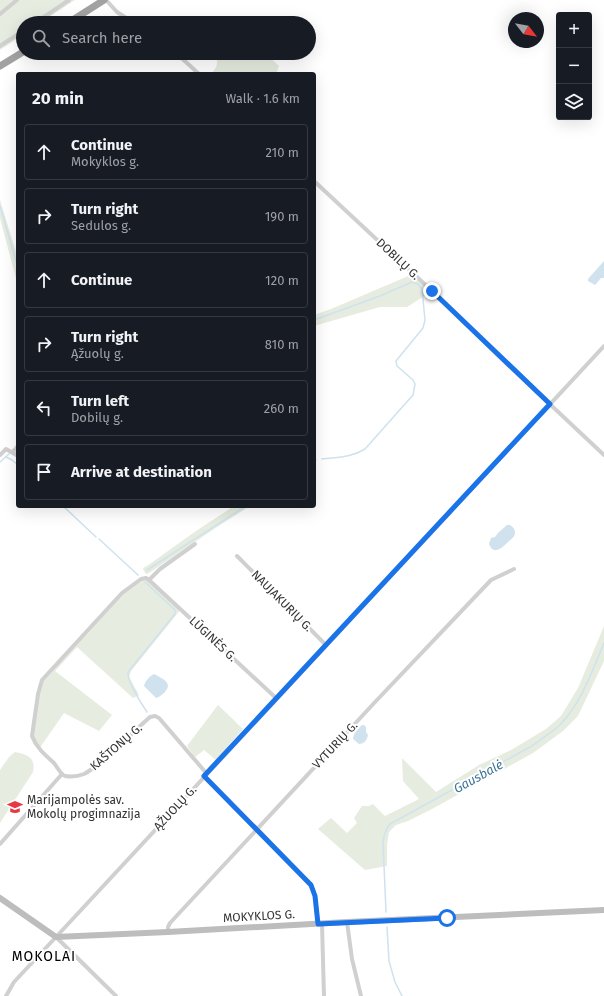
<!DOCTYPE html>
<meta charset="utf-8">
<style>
:root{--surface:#171b24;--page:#20242c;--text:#f1f3f6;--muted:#9ea1a6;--line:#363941}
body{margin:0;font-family:"Fira Sans",sans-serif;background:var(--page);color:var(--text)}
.controls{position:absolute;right:12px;top:12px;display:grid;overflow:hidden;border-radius:4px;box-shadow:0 4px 16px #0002}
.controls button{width:36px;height:36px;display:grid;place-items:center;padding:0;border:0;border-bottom:1px solid var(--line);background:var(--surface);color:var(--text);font:20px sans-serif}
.compass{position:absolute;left:508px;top:12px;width:36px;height:36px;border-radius:50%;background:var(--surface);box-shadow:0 4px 16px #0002;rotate:121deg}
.stop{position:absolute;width:12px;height:12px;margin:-9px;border:3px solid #1a73e8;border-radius:50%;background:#fff}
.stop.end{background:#1a73e8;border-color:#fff;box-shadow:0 1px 4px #0008}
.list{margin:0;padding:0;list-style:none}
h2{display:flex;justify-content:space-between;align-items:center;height:52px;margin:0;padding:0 16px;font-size:17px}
h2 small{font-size:13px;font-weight:400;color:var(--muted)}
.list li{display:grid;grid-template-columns:26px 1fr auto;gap:12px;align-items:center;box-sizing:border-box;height:56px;margin:0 8px 8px;padding:0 8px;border:1px solid var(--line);border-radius:4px}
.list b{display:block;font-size:15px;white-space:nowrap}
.list p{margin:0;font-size:13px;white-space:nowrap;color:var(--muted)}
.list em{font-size:13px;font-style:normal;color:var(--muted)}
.icon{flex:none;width:22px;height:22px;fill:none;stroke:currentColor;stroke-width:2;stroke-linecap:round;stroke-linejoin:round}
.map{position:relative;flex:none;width:604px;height:996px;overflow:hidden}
.search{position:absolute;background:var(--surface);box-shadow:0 4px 16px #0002;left:16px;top:16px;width:300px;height:44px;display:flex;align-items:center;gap:10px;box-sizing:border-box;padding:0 14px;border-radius:22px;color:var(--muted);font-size:15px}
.panel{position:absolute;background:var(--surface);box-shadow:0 4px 16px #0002;left:16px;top:72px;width:300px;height:436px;border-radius:4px}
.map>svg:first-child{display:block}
.green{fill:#e6ecdf}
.water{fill:#cfe2ee}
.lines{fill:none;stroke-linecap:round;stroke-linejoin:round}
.stream{stroke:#cfe2ee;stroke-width:1.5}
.minor{stroke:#d0d0d0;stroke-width:4}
.secondary{stroke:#bdbdbd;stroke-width:6}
.trunk{stroke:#a2a2a2;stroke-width:7}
.route{stroke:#1a73e8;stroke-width:5}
.labels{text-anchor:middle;stroke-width:4;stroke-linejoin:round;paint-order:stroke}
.street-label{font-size:12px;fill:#333;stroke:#fff}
.poi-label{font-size:12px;fill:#333;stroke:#fff;text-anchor:start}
.water-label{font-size:13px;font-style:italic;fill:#3f7597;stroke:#fff}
.quarter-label{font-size:14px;letter-spacing:1px;fill:#000;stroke:#fff}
</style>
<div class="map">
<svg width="604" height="996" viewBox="0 0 604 996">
<rect width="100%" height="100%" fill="#fff"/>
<g class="green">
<path d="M0,0H75L40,23H23V35L0,50Z"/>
<path d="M216,53H257L260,55L263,53H265L279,66L276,74H211C218,66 218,63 216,53Z"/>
<path d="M0,200L18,258V286L0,218Z"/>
<path d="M413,274L432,291L407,307H380L314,326V315L331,309Z"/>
<path d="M234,506H250L217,527L149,573L146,574L144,571L143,568L147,566L196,531Z"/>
<path d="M146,578L181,609L131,671L129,677L139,695L133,698L77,647L55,671L112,715L99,731L64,713L39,749L34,741L32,729L42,680L122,593Z"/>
<path d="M604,626V661L578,716L563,731L533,753L432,809L408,821L396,825L389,832L387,845V866L365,870L318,829L331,818L347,833L357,823L354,818L362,806H369L373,804L385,816L419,799L403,781L402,758L436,792L479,765L511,750L546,729L561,716L578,688Z"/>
<path d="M218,705L243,729L216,760L204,750L195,757L187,746Z"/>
<path d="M15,752C27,754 36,758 33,772L0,823V770L9,757Z"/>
</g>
<g class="water">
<path d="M604,261V278H601L596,284L595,285L588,281V279Z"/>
<path d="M507,525H510C513,527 515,529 515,533C515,537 510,540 507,543C501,549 493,555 489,544L491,538L495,537L498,533Z"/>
<path d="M154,674C163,679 174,683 164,693C161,695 160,697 156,698L144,686C145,681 150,676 154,674Z"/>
<path d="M362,725H364L366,727V732L368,735C367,740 364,744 359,744L353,739C353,734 358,728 362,725Z"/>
</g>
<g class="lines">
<g class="stream">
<path d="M0,206L18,268"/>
<path d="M314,320L380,296L412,282L418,284L422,289L425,320L423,328L396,361L397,366L413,380L415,384L413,395L365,449C350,458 338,457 322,459"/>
<path d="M15,447L18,444"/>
<path d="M6,457L12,460L18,465"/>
<path d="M0,462L9,454"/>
<path d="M314,462L316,460"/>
<path d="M63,506L96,537"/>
<path d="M99,539L138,575"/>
<path d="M147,570L246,506"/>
<path d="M145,582L175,610V614L128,672C127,682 141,703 147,712"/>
<path d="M386,912L383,842C384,835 385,830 390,824L530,747C540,740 551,733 560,725C582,702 592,671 604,643"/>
<path d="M387,927L389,961L395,982L402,996"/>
</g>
<g class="minor">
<path d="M106,0L117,12L134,23"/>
<path d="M0,14L17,0"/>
<path d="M35,23L69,0"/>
<path d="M0,46L23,31"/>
<path d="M176,53L199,74"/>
<path d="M314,181L432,291L504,361L604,455"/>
<path d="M12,452L18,447"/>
<path d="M0,455L6,449L18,456"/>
<path d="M237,556L326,645"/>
<path d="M149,580L146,578L141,579L122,593L42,680L38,694L32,736C36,747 44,754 53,762C57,766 60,774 65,776C71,777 79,776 84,774C90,771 94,767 99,763C117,749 133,732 150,717L155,716L159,718L207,774"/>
<path d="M149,580L276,698"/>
<path d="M149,580L160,569L195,544"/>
<path d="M204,776L257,829L311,885L315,896L318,924"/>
<path d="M0,844L62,774"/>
<path d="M347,922L352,959L361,996"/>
<path d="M322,924L324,996"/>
<path d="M168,932V927L170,923L376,701L491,580L514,569"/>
<path d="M56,937L116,996"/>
<path d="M6,996L14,982L56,937L604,346"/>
</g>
<path class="secondary" d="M0,898L56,937L168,932L347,922L604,910"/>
<g class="trunk">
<path d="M68,23L104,0"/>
<path d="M0,66L23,52"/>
</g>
</g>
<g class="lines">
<path class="route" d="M432,291L550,404L204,776L311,885L315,896L318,924L447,918"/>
</g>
<defs>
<g id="school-bare" transform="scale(1.2)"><path d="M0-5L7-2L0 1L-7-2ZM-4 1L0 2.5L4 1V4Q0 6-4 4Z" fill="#e63946" stroke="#fff" stroke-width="2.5" paint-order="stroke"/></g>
</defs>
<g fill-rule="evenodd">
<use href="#school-bare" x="15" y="807"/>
</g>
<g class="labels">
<g class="street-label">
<text transform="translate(398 259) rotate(43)" y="4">DOBILŲ G.</text>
<text transform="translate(282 601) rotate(45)" y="4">NAUJAKURIŲ G.</text>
<text transform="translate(213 639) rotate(43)" y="4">LŪGINĖS G.</text>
<text transform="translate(335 745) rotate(-47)" y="4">VYTURIŲ G.</text>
<text transform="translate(116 747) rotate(-41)" y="4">KAŠTONŲ G.</text>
<text transform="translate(175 808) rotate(-47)" y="4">ĄŽUOLŲ G.</text>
<text transform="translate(259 916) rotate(-3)" y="4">MOKYKLOS G.</text>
</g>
<g class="poi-label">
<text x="27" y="804">Marijampolės sav.<tspan x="27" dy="14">Mokolų progimnazija</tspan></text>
</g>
<g class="water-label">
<text transform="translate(478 776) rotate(-29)" y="5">Gausbalė</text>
</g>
<g class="quarter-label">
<text x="44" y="961">MOKOLAI</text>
</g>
</g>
</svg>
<div class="controls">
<button>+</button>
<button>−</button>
<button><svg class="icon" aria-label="layers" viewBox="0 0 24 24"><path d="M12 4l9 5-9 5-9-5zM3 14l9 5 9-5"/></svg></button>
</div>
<svg class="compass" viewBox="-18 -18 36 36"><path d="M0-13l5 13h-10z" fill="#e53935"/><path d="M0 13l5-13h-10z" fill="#9ea1a6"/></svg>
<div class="stop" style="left:447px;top:918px"></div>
<div class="stop end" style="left:432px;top:291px"></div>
<div class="search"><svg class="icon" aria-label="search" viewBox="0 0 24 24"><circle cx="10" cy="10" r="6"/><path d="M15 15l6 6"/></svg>Search here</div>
<section class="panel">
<h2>20 min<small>Walk · 1.6 km</small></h2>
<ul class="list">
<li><svg class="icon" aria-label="ahead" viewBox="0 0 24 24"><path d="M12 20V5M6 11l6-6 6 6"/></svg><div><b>Continue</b><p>Mokyklos g.</p></div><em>210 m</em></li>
<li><svg class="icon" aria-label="right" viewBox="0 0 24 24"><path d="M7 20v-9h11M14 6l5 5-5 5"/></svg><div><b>Turn right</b><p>Sedulos g.</p></div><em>190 m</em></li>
<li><svg class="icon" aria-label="ahead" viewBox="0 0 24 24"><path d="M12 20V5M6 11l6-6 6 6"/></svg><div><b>Continue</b></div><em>120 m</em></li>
<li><svg class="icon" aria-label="right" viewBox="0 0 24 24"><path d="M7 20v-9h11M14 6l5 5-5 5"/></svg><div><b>Turn right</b><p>Ąžuolų g.</p></div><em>810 m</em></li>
<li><svg class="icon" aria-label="left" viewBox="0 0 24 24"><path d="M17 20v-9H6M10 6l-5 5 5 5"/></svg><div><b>Turn left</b><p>Dobilų g.</p></div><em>260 m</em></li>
<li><svg class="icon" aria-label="arrive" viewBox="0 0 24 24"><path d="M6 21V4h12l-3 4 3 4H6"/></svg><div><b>Arrive at destination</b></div></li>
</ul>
</section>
</div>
